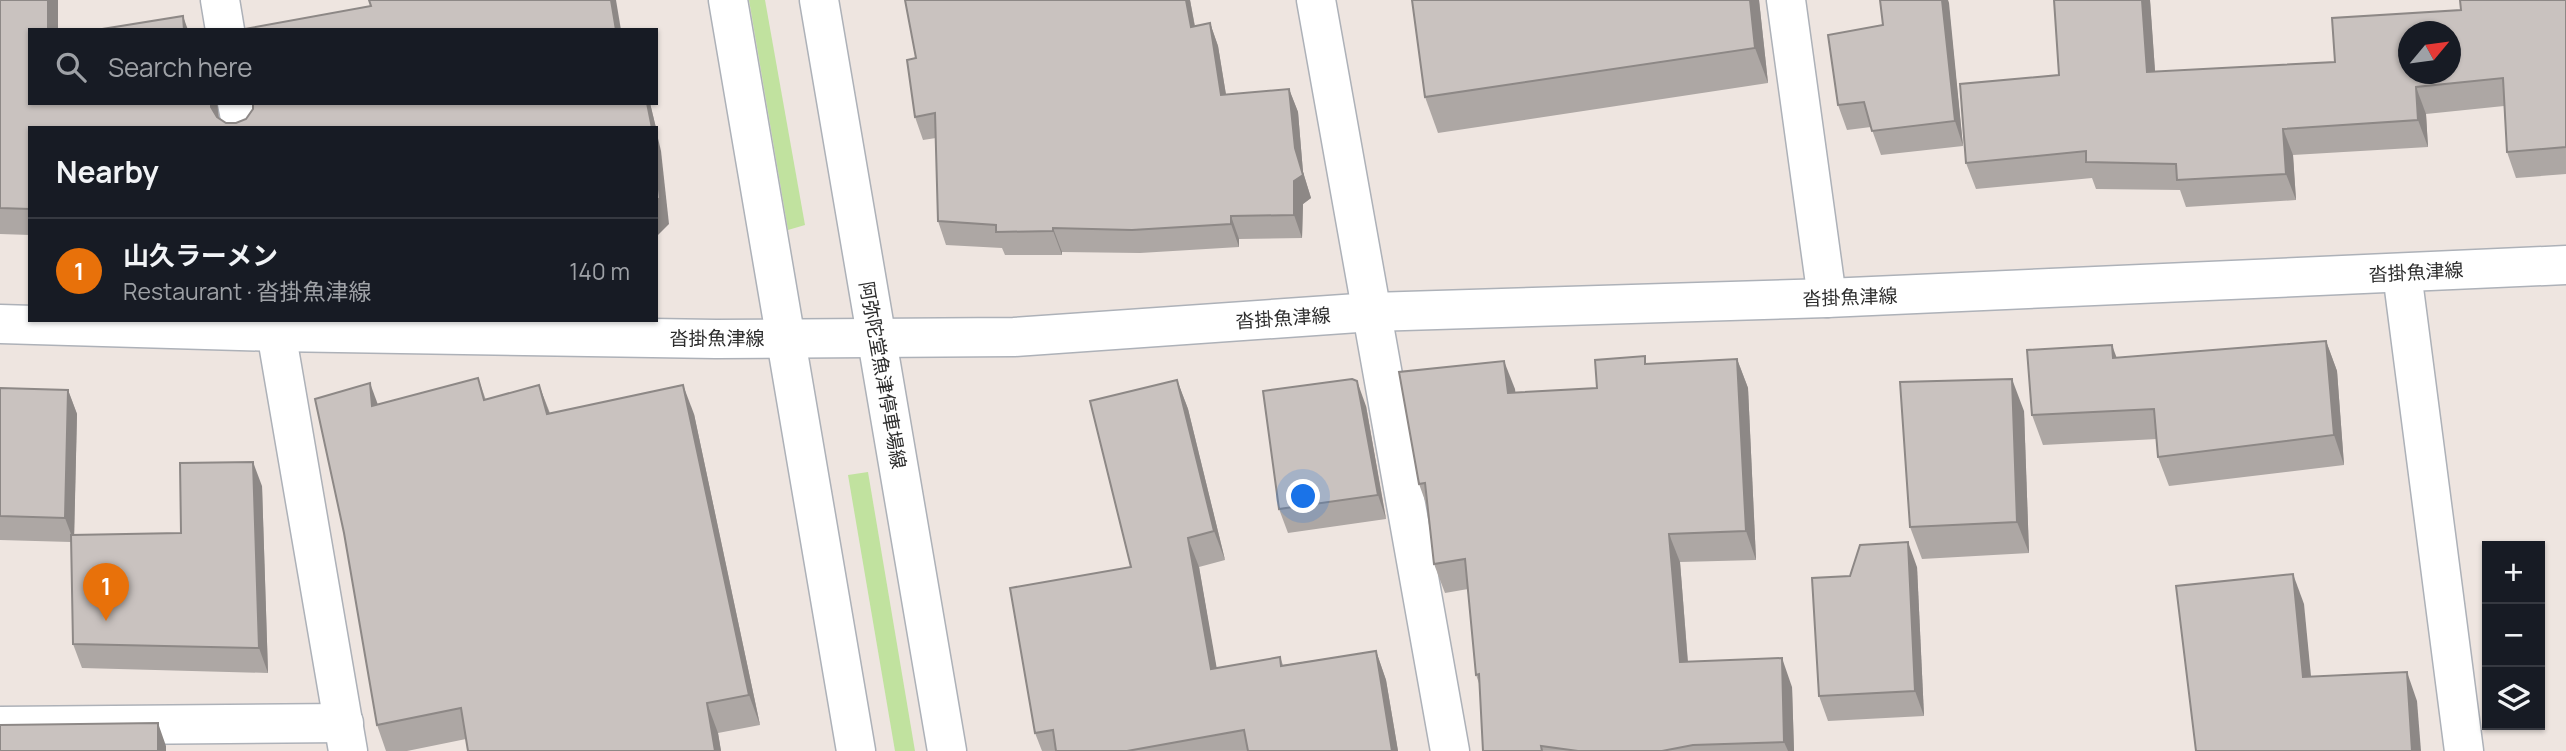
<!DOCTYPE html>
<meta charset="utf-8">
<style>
:root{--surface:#171b24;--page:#242831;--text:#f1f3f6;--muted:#9ea1a6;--line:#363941;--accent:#8c9099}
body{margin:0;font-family:Manrope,"Noto Sans JP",sans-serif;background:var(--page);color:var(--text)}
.controls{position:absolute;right:21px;bottom:21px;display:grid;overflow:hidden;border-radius:0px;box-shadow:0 2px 5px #0004}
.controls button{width:63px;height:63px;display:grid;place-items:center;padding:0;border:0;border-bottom:2px solid var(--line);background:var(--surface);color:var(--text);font:35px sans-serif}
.compass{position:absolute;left:2398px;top:21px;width:63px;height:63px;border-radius:50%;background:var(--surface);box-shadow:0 2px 5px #0004;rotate:61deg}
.you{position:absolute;left:1304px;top:497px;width:24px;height:24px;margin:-18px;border:5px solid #fff;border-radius:50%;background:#1a73e8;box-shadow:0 0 0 10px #1a73e833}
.badge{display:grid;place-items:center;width:46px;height:46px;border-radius:50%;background:var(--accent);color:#fff;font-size:23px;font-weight:700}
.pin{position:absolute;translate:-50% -58px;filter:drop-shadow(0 2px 4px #0008)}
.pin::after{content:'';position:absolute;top:37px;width:24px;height:21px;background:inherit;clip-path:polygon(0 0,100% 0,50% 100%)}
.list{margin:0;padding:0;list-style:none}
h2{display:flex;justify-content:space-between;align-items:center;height:91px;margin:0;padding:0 28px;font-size:30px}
h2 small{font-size:23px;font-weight:400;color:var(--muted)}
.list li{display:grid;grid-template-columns:46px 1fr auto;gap:21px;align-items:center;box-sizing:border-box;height:105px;padding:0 28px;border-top:2px solid var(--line)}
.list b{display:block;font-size:26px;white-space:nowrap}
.list p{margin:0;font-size:23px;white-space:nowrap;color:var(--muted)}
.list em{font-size:23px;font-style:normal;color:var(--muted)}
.icon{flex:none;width:38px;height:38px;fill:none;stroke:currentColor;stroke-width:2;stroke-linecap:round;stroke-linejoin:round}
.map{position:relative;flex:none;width:2566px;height:751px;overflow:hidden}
.search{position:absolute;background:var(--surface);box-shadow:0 2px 5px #0004;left:28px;top:28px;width:630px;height:77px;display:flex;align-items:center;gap:18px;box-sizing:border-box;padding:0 24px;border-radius:0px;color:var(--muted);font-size:26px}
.panel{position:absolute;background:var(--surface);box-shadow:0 2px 5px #0004;left:28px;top:126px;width:630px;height:196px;border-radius:0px}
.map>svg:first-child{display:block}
.green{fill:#c1e29f}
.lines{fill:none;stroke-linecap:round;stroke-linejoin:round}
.street-casing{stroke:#adb1b8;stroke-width:41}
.secondary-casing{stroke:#adb1b8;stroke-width:41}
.street{stroke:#fff;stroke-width:38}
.secondary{stroke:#fff;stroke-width:38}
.wall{fill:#ada7a4}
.shaded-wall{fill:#8d8886}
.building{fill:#c9c2bf;stroke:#8d8886;stroke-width:2;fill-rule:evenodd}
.labels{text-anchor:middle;stroke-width:5;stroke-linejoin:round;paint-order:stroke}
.street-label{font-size:19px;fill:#2d2d2d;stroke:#fff}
</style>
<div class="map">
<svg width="2566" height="751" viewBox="0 0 2566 751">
<rect width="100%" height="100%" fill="#eee5e0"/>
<g class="green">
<path d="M749,0H765L805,225L788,230Z"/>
<path d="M868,472L915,751H895L848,475Z"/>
</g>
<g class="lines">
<g class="street-casing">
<g id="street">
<path d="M220,0L225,30"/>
<path d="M1316,0L1450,751"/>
<path d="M1786,0L1827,298"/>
<path d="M237,103L242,128"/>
<path d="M2402,273L2464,751"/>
<path d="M274,320L348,751"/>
<path d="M0,726L344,723"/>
</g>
</g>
<g class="secondary-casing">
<g id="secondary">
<path d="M728,0L856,751"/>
<path d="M819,0L947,751"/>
<path d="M0,324L276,332L716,339L1014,337L1372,312L1827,298L2566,265"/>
</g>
</g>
<use href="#street" class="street"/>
<use href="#secondary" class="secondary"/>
</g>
<g class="wall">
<path d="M0,0L30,103H217L219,118L226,123H236L650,103L656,128H30V235L0,234Z"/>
<path d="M905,0H1190L1195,26L1210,23L1218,46L1226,95L1289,89L1298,112L1303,172L1311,198L1303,204L1302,238L1239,239V247L1140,253L1062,252V255H1005L1002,248L946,245L938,221L936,138L923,140L915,117L916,58Z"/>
<path d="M1759,0L1768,83L1438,133L1425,97Z"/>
<path d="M1880,0H1948L1963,146L1881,155L1871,127L1847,130L1838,105L1883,25Z"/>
<path d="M2054,0H2150L2155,72L2335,62L2461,10L2566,0V174L2516,178L2507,152L2504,106L2426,114L2428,147L2293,155L2296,200L2186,207L2180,190L2096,189L2092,178L1976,189L1966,163L2059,75Z"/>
<path d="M2326,341L2337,371L2344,465L2169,486L2158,457L2157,439L2043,445L2032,415L2117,358Z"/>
<path d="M1737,359L1748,388L1756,560L1680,562L1688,662L1792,687L1794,751H1483L1480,686L1476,675L1468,589L1445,593L1434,564L1428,509L1419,484L1515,389V393L1597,388L1647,364Z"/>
<path d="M478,378L486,400L539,385L550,413L694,414L760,725L718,733L721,751H468L466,739L407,751H386L377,725L344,533L378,405Z"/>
<path d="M1177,380L1188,409L1225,560L1199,567L1216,668L1280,657L1283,665L1376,651L1386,680L1398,751H1042L1035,733L1131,567Z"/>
<path d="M0,388L68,390L77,414L74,535L181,533L262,486L268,673L82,668L73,644L71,542L0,540Z"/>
<path d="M1366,406L1386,519L1288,533L1279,509Z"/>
<path d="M2024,411L2029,553L1922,559L1910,527Z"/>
<path d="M1917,567L1924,716L1828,721L1819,696Z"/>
</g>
<g class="shaded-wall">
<rect x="48" y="0" width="10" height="30"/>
<path d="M611,0H616L621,30H616Z"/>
<path d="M1186,0H1190L1199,50L1191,27Z"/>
<path d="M1750,0H1759L1768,83L1755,48Z"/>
<path d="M1942,0H1948L1949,3L1963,146L1955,121Z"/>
<path d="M2142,0H2150L2157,99L2147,72Z"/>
<path d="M183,16L188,30H184Z"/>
<path d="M1210,23L1218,46L1230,119L1221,95Z"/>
<path d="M2416,87L2426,114L2428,147L2418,120Z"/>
<path d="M1289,89L1298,112L1303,172L1311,198L1303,204L1302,238L1294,215Z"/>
<path d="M211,103H217L220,128L211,107Z"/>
<path d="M647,103H650L656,128H652Z"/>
<path d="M2283,129L2293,155L2296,200L2286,174Z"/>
<path d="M656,130L661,151L669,224L656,237Z"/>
<path d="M1231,216L1239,239V247L1231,224Z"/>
<path d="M1053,228L1062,252V255L1053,231Z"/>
<path d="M2326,341L2337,371L2344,465L2334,435Z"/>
<path d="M2112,345L2123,375L2113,358Z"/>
<path d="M1737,359L1748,388L1756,560L1746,531Z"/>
<path d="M1504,361L1515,389L1519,422L1508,393Z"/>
<path d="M2012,379L2024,411L2029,553L2017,522Z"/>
<path d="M1177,380L1188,409L1225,560L1214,531Z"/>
<path d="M1357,381L1366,406L1386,519L1378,495Z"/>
<path d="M370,383L381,413L372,406Z"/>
<path d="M539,385L550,415L547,414Z"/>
<path d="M683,385L694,414L760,725L749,695Z"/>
<path d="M68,390L77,414L74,542L65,518Z"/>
<path d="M253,462L262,486L268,673L259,648Z"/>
<path d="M1669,534L1680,562L1690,691L1680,662Z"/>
<path d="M1188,538L1199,567L1222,698L1211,669Z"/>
<path d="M1908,542L1917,567L1924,716L1915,691Z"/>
<path d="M2293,574L2304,604L2314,707L2303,677Z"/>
<path d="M1376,651L1386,680L1398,751H1392Z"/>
<path d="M1782,658L1792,687L1794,751H1788L1784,742Z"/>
<path d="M2407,672L2417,701L2421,751H2412Z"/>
<path d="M707,703L718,733L721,751H715Z"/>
<path d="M158,723L166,746V751H158Z"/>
</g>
<g class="building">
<path d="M0,0H48V30H30V103H211V107L217,117L226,123H236L246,119L253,109V103H647L652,128H30V209L0,208Z"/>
<path d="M369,0H611L616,30H239L371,6Z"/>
<path d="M905,0H1186L1191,27L1210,23L1221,95L1289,89L1295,148L1303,175L1294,181V215L1231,216V224L1132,230L1053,228V231L996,232V225L938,221L935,113L915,117L907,60L916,58Z"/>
<path d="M1412,0H1750L1755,48L1425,97Z"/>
<path d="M1880,0H1942L1955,121L1872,131L1864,102L1838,105L1828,35L1883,25Z"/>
<path d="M2054,0H2142L2147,72L2335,62L2332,18L2461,10L2460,0H2566V147L2507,152L2503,78L2416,87L2418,120L2283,129L2286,174L2177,180L2176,164L2086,162V151L1966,163L1960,84L2059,75ZM2409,32H2451V74H2409Z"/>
<path d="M183,16L184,30H96Z"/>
<path d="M656,165L660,198L656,201Z"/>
<path d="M2326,341L2334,435L2158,457L2154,409L2032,415L2027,350L2112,345L2113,358Z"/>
<path d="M1645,356V364L1737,359L1746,531L1669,534L1680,662L1782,658L1784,742L1693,745L1662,751H1578L1541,746L1542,751H1483L1479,674L1476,675L1465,559L1434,564L1425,483L1419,484L1399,372L1504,361L1508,393L1597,388L1595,360Z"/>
<path d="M478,378L484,400L539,385L547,414L683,385L749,695L707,703L715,751H468L461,708L377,725L344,533L315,399L370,383L372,406Z"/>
<path d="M1352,379L1357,381L1378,495L1279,509L1263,391Z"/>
<path d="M2012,379L2017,522L1910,527L1900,382Z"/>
<path d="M1177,380L1214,531L1188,538L1211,669L1280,657L1281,666L1376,651L1392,751H1248L1244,730L1127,751H1056L1053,730L1035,733L1010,588L1131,567L1090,401Z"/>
<path d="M0,388L68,390L65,518L0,516Z"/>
<path d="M253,462L259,648L73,644L71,535L181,533L180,463Z"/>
<path d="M1908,542L1915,691L1819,696L1812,578L1850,576L1860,545Z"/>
<path d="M2293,574L2303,677L2407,672L2412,751H2196L2176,586Z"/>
<path d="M158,723V751H0V725Z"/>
</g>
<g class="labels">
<g class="street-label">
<text transform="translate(2416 272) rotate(-3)" y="7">沓掛魚津線</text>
<text transform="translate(1850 297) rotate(-2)" y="7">沓掛魚津線</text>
<text transform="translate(1283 318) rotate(-4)" y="7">沓掛魚津線</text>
<text x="717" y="345">沓掛魚津線</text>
<text transform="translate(883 375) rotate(80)" y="7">阿弥陀堂魚津停車場線</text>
</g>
</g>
</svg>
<div class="controls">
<button>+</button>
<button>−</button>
<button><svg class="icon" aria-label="layers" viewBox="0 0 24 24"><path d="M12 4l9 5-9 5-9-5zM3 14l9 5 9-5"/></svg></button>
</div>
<svg class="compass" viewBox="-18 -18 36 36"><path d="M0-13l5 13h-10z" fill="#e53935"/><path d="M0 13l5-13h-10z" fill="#9ea1a6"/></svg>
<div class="you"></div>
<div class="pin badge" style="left:106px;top:621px;background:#e8710a">1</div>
<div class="search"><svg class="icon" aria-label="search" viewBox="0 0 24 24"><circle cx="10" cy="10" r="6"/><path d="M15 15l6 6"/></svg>Search here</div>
<section class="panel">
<h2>Nearby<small></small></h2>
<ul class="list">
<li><span class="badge" style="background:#e8710a">1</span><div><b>山久ラーメン</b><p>Restaurant · 沓掛魚津線</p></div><em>140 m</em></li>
</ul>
</section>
</div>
